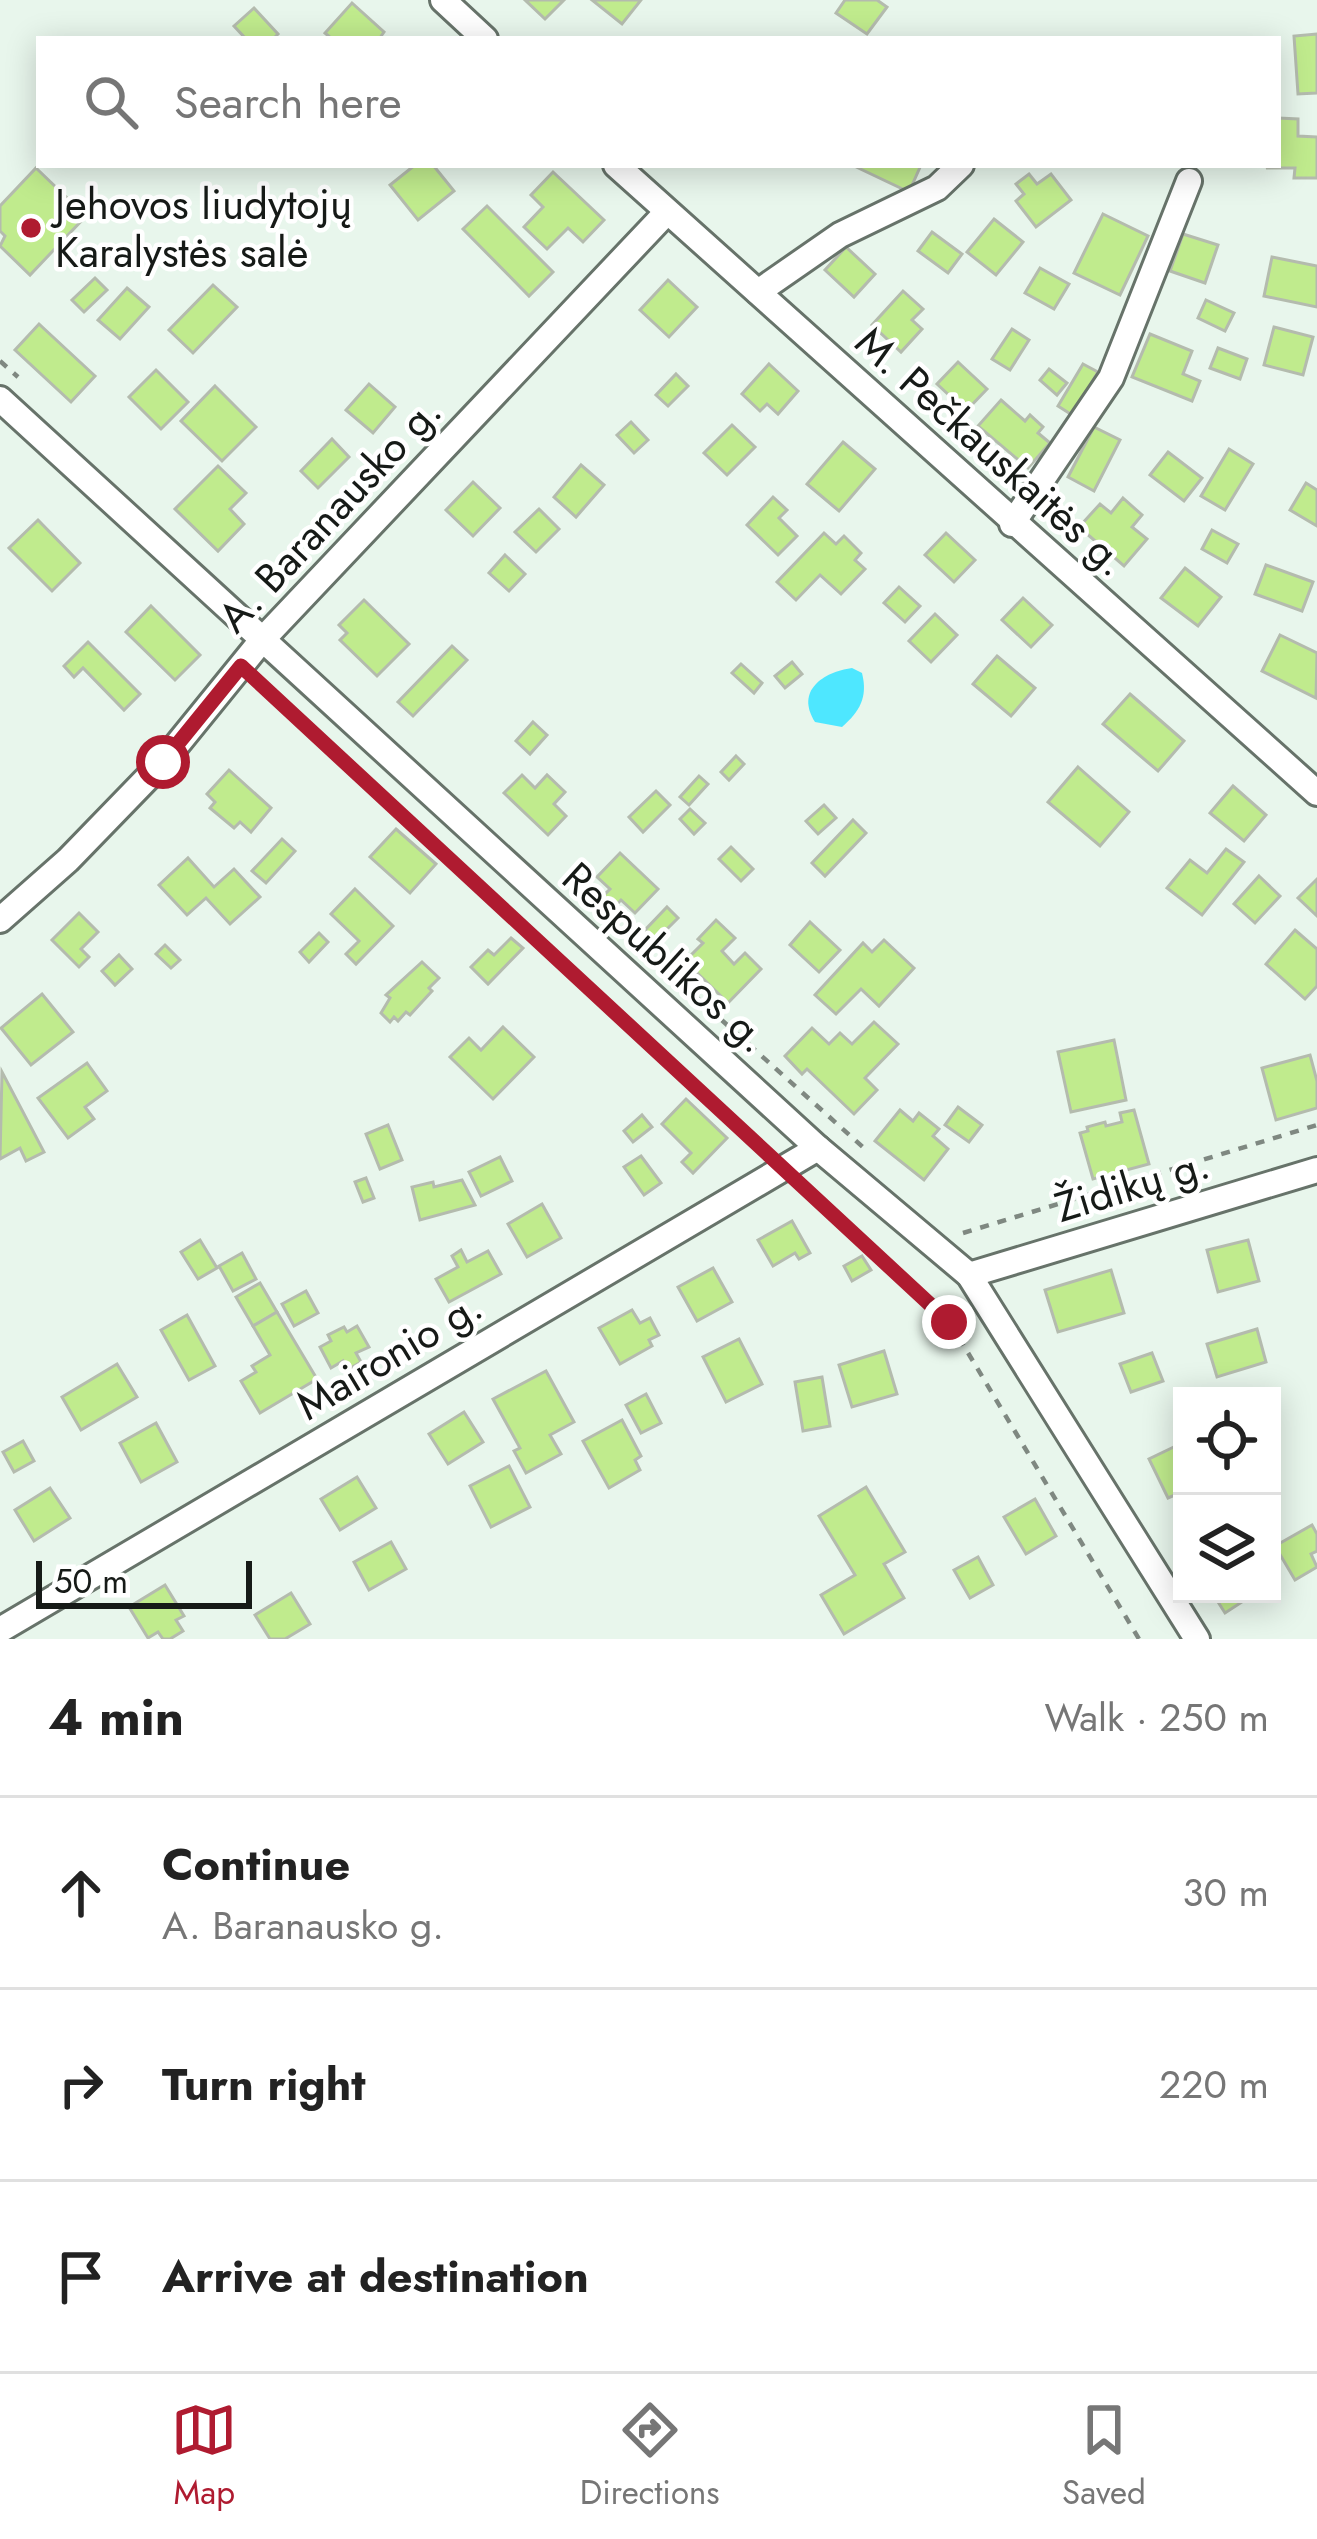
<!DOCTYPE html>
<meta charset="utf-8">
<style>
:root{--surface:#fff;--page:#f2f2f2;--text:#222;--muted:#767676;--line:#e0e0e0;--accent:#af1b30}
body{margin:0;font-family:Jost,sans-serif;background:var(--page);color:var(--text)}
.controls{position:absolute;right:36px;bottom:36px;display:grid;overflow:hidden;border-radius:0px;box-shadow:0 6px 30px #0003}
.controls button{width:108px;height:108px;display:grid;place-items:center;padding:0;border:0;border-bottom:3px solid var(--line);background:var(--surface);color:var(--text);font:60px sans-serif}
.scale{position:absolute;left:36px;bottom:30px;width:216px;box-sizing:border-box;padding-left:12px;border:6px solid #161a17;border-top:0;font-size:33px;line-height:42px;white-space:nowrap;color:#161a17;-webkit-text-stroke:9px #fff;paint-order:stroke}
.stop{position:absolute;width:36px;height:36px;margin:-27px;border:9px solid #af1b30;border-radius:50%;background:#fff}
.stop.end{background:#af1b30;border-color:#fff;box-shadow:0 3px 12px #0008}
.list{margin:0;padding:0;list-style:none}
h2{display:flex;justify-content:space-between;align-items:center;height:156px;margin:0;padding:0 48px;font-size:51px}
h2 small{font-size:39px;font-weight:400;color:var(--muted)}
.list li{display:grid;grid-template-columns:78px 1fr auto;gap:36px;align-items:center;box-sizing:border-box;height:192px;padding:0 48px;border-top:3px solid var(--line)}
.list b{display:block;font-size:45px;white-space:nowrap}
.list p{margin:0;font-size:39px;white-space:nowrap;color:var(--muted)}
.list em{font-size:39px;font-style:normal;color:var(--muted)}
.icon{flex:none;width:66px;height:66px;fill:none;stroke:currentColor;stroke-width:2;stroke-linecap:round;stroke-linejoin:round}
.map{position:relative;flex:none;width:1317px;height:1639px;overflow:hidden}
.search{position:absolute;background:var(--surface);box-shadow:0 6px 30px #0003;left:36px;right:36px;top:36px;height:132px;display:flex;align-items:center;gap:30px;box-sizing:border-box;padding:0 42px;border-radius:0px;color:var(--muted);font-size:45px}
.sheet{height:732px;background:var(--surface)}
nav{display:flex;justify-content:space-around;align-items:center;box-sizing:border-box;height:168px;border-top:3px solid var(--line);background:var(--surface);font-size:33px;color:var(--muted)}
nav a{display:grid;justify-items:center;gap:6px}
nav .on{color:var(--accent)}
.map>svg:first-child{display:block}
.water{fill:#4ee7ff}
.building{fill:#c0eb8d;stroke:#b4bbae;stroke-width:3}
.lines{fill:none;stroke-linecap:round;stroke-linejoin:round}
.street-casing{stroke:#67736a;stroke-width:30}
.path{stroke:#7f8881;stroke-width:4.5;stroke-dasharray:9 9;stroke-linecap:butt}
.street{stroke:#fff;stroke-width:24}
.route{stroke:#af1b30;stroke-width:15}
.poi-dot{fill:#af1b30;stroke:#fff;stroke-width:4.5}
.labels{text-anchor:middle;stroke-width:9;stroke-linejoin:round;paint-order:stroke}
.poi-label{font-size:42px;fill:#161a17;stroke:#fff;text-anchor:start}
.street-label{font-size:42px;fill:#161a17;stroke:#fff}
</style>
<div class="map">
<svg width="1317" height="1639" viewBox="0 0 1317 1639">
<rect width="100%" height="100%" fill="#e8f6ec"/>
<path class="water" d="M852,668L862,673C868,697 860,711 842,727L815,722C795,691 823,672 852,668Z"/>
<g class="building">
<path d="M525,0H564L545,19Z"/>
<path d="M592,0H641L622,24Z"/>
<path d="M845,0H877L887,7L867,34L836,13Z"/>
<path d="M352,3L384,32L379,39H332L325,33Z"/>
<path d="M254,8L278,34L273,39H246L234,26Z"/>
<path d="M1317,34V93L1298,94L1294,36Z"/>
<path d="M1278,118L1298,119V136L1317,137V178H1294L1295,168H1266L1278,165Z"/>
<path d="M415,165H433L454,191L418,220L390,185Z"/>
<path d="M852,165H921L909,192Z"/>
<path d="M36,168L86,216L30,275L0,246L5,236L0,231V206Z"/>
<path d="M553,172L604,220L583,242L568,228L547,249L524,227L543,207L531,195Z"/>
<path d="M1029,174L1037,184L1051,174L1071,200L1036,227L1016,201L1024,194L1016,184Z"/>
<path d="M487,206L553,272L529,296L463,229Z"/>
<path d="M1103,214L1148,236L1120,295L1074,273Z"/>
<path d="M994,219L1023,242L996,275L967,252Z"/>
<path d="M932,232L962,254L948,273L918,251Z"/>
<path d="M1183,234L1218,245L1205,283L1170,271Z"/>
<path d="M846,247L875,274L854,297L825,270Z"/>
<path d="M1272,257L1317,266V307L1264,296Z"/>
<path d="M1040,268L1069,284L1054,309L1025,293Z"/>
<path d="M95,278L107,290L84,312L72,300Z"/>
<path d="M668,280L697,307L669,337L640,310Z"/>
<path d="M213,285L237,307L193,353L169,330Z"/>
<path d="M127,288L149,307L120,339L98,320Z"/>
<path d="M903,291L923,309L912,320L922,329L901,352L872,325Z"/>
<path d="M1206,300L1234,313L1225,331L1198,318Z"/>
<path d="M39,324L95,376L71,402L15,350Z"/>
<path d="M1274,327L1313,337L1303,375L1264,365Z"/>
<path d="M1012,329L1029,340L1010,370L992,359Z"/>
<path d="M1150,334L1192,351L1183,374L1200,381L1192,401L1132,377Z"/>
<path d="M1218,348L1247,359L1240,379L1210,368Z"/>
<path d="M958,362L987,389L966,411L937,384Z"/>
<path d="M769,364L798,391L778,414L767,404L760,411L742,394Z"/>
<path d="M1083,364L1098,372L1072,415L1058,406Z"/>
<path d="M1049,369L1067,383L1057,395L1040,380Z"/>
<path d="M156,370L188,402L161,429L129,397Z"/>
<path d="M676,374L688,386L668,406L656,395Z"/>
<path d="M369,384L395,407L373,433L346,410Z"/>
<path d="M215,386L256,427L222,461L181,421Z"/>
<path d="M1001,400L1025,421L1030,415L1043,427L1038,433L1050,443L1028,468L978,426Z"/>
<path d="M631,422L648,440L634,453L617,435Z"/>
<path d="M732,425L755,447L727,475L704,453Z"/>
<path d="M1094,427L1120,440L1094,491L1068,477Z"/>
<path d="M332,439L349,457L318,488L301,471Z"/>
<path d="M843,442L875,469L839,511L807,484Z"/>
<path d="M1229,449L1253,464L1225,510L1201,496Z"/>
<path d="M1168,452L1202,478L1184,501L1150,475Z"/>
<path d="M581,465L604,485L576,517L554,497Z"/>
<path d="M218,466L246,493L230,509L244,524L218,551L175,509Z"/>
<path d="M473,482L500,508L473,536L446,510Z"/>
<path d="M1306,483L1317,490V526L1290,510Z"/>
<path d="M773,497L787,510L779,518L797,536L778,555L747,525Z"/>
<path d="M1123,498L1142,515L1132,527L1147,539L1124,566L1079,527L1100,504L1111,513Z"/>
<path d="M539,509L559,529L536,552L515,532Z"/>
<path d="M38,520L80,563L52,591L9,548Z"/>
<path d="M1212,530L1238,544L1227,563L1202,549Z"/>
<path d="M824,533L836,544L844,536L861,553L855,560L865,569L841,594L820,575L796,600L777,582Z"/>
<path d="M946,533L975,560L954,582L925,555Z"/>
<path d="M505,555L525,574L509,591L489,573Z"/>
<path d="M1266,565L1313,582L1302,611L1255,594Z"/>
<path d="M1185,568L1221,597L1198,626L1161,598Z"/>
<path d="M899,587L920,606L905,622L884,603Z"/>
<path d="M1023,598L1052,625L1031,647L1002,620Z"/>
<path d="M364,600L409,644L377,676L340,640L347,633L339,625Z"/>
<path d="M151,606L200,655L175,680L126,632Z"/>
<path d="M935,614L957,635L931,662L909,641Z"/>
<path d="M1280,635L1317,653L1316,698L1262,671Z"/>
<path d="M88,642L140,694L124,710L83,668L74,677L64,666Z"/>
<path d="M452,646L467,660L413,716L398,702Z"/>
<path d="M997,656L1035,688L1011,716L973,684Z"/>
<path d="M792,662L802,674L785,688L775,676Z"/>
<path d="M741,664L762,683L754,693L732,673Z"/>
<path d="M1130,694L1184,741L1158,771L1103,724Z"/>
<path d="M533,722L547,735L530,754L516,741Z"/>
<path d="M736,756L744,764L729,780L721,772Z"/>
<path d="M1078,767L1129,812L1100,846L1048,802Z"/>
<path d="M229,770L271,808L251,832L240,822L234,828L210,808L215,802L207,794Z"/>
<path d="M522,775L535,788L547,775L565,792L554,804L566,816L548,835L504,793Z"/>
<path d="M699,776L708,784L689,805L680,797Z"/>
<path d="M1233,786L1266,815L1244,841L1210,813Z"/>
<path d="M656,791L670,805L643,832L629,817Z"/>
<path d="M824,805L836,818L818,834L806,821Z"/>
<path d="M690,809L705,823L694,834L680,819Z"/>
<path d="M853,820L866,833L825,876L812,863Z"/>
<path d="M396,829L436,864L410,893L370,857Z"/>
<path d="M282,839L295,851L266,883L252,871Z"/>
<path d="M731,847L753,869L741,881L719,859Z"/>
<path d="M1226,849L1244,862L1202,915L1167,888L1190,860L1207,873Z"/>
<path d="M620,853L658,889L635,913L621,900L610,911L599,900L610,889L597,877Z"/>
<path d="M188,858L214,887L234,869L260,897L230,924L206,898L187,915L159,885Z"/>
<path d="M1259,876L1280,896L1255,923L1234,904Z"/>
<path d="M1317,879V916L1298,898Z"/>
<path d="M355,889L393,926L356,964L346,954L359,941L331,914Z"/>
<path d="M667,907L678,918L656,940L645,930Z"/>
<path d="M79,913L98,932L81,949L89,957L79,967L52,940Z"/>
<path d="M716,920L735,938L722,951L734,964L745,953L761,969L728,1003L685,961L703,943L698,939Z"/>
<path d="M810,922L840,950L819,972L790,945Z"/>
<path d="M1295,930L1317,949V986L1305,999L1266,964Z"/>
<path d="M319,933L328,942L309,962L300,952Z"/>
<path d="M511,938L523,948L488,984L471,967L488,950L494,955Z"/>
<path d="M884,940L914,968L879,1006L861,989L836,1014L815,995L863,943L872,952Z"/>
<path d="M165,945L180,960L171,968L156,954Z"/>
<path d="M119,955L132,969L115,985L102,971Z"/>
<path d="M422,962L439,978L429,988L432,991L410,1015L406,1012L398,1021L394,1017L390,1022L381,1013L390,998L386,995Z"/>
<path d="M42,994L73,1032L31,1065L1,1028Z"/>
<path d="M874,1022L898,1044L865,1078L877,1090L854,1114L807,1069L802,1074L785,1056L812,1028L829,1044L840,1033L852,1044Z"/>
<path d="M503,1027L534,1057L493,1099L450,1057L469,1038L481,1050Z"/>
<path d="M1114,1040L1126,1100L1071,1112L1058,1052Z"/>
<path d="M1310,1055L1317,1081V1108L1276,1120L1262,1068Z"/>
<path d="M87,1063L107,1091L85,1107L94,1119L68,1138L38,1098Z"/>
<path d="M2,1072L44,1152L26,1161L20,1148L0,1159Z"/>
<path d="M686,1099L727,1138L693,1173L682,1162L691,1153L662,1124Z"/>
<path d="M958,1107L982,1125L969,1142L945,1125Z"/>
<path d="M900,1110L913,1121L919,1113L939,1129L933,1136L948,1149L924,1180L875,1141Z"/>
<path d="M1134,1110L1149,1164L1093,1179L1080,1133L1088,1131L1087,1127L1105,1122L1106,1126L1122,1122L1120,1113Z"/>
<path d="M642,1115L652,1127L633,1142L624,1131Z"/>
<path d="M388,1125L402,1160L380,1169L366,1134Z"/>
<path d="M641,1156L661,1183L644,1195L624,1167Z"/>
<path d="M500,1157L512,1181L481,1196L469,1172Z"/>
<path d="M366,1178L374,1198L363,1202L355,1182Z"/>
<path d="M462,1180L475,1205L420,1220L412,1187L433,1182L434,1187Z"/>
<path d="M542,1204L561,1238L527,1257L508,1224Z"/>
<path d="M792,1221L810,1253L799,1259L795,1253L773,1266L758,1240Z"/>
<path d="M200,1240L217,1268L198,1279L181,1252Z"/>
<path d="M1248,1240L1259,1281L1218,1292L1207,1250Z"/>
<path d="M461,1250L467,1262L488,1251L501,1274L449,1302L436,1279L458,1267L452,1256Z"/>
<path d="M242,1253L256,1279L233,1291L219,1266Z"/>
<path d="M862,1256L871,1270L852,1281L844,1266Z"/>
<path d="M713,1268L732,1302L697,1321L678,1287Z"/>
<path d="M1111,1270L1124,1313L1058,1332L1045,1290Z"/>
<path d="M260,1283L277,1312L253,1326L236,1297Z"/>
<path d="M306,1291L318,1313L294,1326L282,1304Z"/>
<path d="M632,1310L640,1323L650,1318L659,1335L649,1340L652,1346L620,1364L599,1328Z"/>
<path d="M277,1312L317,1379L260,1413L241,1381L256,1372L252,1366L270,1355L253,1326Z"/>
<path d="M187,1315L215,1366L189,1380L161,1330Z"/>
<path d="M357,1326L369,1347L356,1353L361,1362L347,1370L343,1361L331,1368L320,1347L331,1341L328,1335L344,1327L347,1332Z"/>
<path d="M1257,1329L1266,1362L1217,1377L1207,1344Z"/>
<path d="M739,1339L762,1384L726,1402L703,1357Z"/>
<path d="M884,1351L897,1394L852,1407L839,1365Z"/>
<path d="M1152,1353L1163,1381L1131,1392L1120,1364Z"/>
<path d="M117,1364L137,1397L81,1430L62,1397Z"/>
<path d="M546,1371L574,1422L550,1435L561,1454L526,1473L514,1451L520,1448L493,1399Z"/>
<path d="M822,1377L830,1426L803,1431L795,1382Z"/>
<path d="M646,1394L661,1423L641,1433L626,1405Z"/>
<path d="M464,1412L483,1442L448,1464L429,1434Z"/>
<path d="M622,1420L641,1456L635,1460L640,1470L609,1488L583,1441Z"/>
<path d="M156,1423L177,1462L141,1482L120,1443Z"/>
<path d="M23,1441L34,1461L14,1472L3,1452Z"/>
<path d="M1180,1444L1182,1492L1168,1498L1149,1459Z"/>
<path d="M509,1466L530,1507L491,1527L470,1486Z"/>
<path d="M357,1477L376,1508L340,1530L321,1499Z"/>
<path d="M866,1487L905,1552L884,1564L904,1598L844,1634L821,1595L855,1575L819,1516Z"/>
<path d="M50,1488L70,1518L34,1541L15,1510Z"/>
<path d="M1035,1499L1056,1536L1026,1554L1004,1517Z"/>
<path d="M1312,1525L1317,1534V1551L1311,1554L1317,1567L1295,1580L1275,1546Z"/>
<path d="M391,1542L406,1569L369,1590L354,1562Z"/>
<path d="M978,1557L993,1585L970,1598L954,1570Z"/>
<path d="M165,1585L184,1616L176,1620L183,1631L170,1639H163L158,1632L148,1638L129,1607Z"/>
<path d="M291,1593L310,1624L285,1639H270L255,1615Z"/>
<path d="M1213,1594H1246L1248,1598L1225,1613Z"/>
</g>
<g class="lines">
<g class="street-casing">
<g id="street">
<path d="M443,0L485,39"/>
<path d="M616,165L1317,793"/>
<path d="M758,292L840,235L937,188L961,165"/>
<path d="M0,399L818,1148L969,1275L1197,1639"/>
<path d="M1012,524L1111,378L1189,181"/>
<path d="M0,920L68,860L163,762L262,640L666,213"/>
<path d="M969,1275L1317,1170"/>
<path d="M0,1630L818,1148"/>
</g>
</g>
<g class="path">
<path d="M0,361L18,377"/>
<path d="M258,682L766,1150"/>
<path d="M655,960L865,1149"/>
<path d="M805,1187L949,1321L1139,1639"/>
<path d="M963,1233L1317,1125"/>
</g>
<use href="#street" class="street"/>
</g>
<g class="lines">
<path class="route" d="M163,762L241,666L949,1322"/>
</g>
<circle class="poi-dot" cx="31" cy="228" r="12"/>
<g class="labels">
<g class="poi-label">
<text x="55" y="219">Jehovos liudytojų<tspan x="55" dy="48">Karalystės salė</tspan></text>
</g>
<g class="street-label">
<text transform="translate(992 451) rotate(42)" y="15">M. Pečkauskaitės g.</text>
<text transform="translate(329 514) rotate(-47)" y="15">A. Baranausko g.</text>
<text transform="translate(666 957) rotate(42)" y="15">Respublikos g.</text>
<text transform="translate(1132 1185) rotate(-17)" y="15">Židikų g.</text>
<text transform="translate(389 1355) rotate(-31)" y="15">Maironio g.</text>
</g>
</g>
</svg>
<div class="controls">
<button><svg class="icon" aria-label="locate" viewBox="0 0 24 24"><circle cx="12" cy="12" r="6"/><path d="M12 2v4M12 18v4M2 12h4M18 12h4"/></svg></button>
<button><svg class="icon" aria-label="layers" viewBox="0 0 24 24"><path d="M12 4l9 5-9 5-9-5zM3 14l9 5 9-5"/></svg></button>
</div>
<div class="scale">50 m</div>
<div class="stop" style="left:163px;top:762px"></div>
<div class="stop end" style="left:949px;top:1322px"></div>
<div class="search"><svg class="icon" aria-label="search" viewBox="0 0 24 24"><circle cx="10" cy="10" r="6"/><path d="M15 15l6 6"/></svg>Search here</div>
</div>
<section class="sheet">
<h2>4 min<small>Walk · 250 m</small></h2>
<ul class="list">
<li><svg class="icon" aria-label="ahead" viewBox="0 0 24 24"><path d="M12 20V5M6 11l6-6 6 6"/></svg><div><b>Continue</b><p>A. Baranausko g.</p></div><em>30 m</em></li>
<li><svg class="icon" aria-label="right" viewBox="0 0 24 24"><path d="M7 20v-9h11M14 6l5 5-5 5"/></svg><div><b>Turn right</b></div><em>220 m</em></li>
<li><svg class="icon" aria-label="arrive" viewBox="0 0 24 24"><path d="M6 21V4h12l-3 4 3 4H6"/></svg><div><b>Arrive at destination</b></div></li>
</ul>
</section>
<nav>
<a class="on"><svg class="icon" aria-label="map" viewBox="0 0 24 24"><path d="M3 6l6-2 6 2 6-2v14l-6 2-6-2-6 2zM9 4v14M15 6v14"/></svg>Map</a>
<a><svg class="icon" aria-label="directions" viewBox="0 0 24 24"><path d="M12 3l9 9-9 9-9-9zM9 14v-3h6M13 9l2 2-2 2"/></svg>Directions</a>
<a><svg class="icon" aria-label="saved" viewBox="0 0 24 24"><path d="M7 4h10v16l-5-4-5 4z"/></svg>Saved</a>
</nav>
